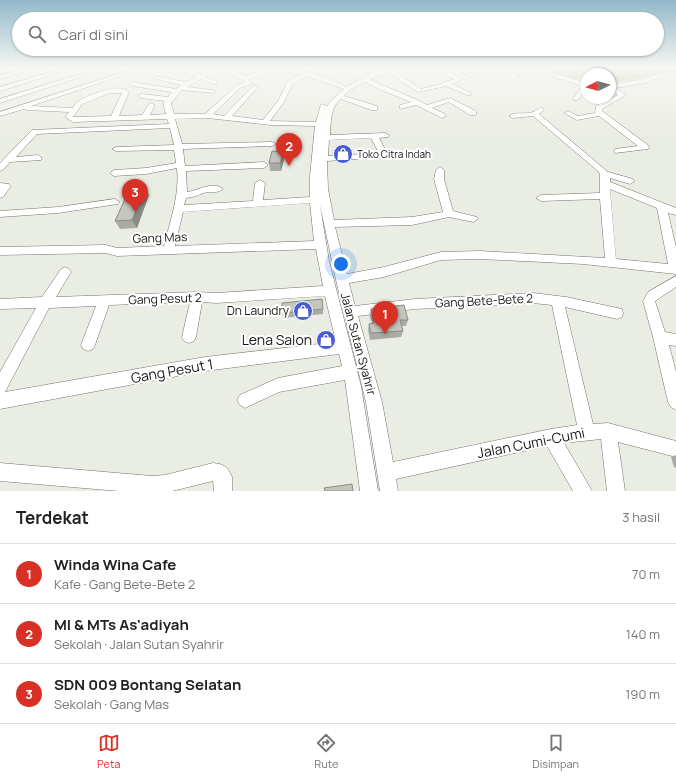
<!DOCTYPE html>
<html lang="id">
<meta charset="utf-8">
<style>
:root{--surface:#fff;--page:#f6f6f6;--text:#202124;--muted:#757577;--line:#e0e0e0;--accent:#d93025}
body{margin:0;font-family:Manrope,sans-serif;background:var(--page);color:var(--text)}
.compass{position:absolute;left:580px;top:68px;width:36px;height:36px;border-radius:50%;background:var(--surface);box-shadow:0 1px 3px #0004;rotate:264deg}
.you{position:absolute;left:341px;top:264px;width:14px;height:14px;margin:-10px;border:3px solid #fff;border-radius:50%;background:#1a73e8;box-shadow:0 0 0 6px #1a73e833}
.badge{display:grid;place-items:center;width:26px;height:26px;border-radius:50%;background:var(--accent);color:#fff;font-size:13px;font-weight:700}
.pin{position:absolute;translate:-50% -33px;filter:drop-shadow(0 1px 2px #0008)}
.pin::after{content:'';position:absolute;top:21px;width:14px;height:12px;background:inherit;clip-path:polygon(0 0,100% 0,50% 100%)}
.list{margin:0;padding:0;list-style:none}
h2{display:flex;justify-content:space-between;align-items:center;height:52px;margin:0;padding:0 16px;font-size:17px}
h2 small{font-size:13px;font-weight:400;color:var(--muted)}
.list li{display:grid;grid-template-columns:26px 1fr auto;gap:12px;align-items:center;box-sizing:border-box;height:60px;padding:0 16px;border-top:1px solid var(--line)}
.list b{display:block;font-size:15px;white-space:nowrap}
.list p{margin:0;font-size:13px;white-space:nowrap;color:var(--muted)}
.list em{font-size:13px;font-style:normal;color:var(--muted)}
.icon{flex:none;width:22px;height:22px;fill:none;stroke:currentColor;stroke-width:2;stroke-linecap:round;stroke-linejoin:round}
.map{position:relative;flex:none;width:676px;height:491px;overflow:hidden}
.search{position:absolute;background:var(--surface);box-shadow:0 1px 3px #0004;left:12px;right:12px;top:12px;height:44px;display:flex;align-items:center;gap:10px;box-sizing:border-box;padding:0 14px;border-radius:22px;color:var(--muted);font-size:15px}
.sheet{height:232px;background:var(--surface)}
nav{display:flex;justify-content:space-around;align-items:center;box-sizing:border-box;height:56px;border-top:1px solid var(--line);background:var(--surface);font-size:11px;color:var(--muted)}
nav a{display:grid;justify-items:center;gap:2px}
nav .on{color:var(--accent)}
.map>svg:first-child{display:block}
.water{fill:#b5bf9c}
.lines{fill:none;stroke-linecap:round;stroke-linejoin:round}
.minor-casing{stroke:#72746c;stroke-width:1}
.minor{fill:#fff;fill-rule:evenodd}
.wall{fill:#a9aba4}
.shaded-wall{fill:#8a8b86}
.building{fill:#c5c7bf;stroke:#8a8b86}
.labels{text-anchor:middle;stroke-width:4;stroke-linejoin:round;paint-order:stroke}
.far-poi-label{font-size:10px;fill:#151613;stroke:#fff;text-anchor:start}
.street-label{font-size:12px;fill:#151613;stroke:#fff}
.poi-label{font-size:12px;fill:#151613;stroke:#fff;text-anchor:end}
.near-poi-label{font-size:14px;fill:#151613;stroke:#fff;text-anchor:end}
.near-street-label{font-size:14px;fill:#151613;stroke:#fff}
</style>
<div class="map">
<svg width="676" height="491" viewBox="0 0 676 491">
<rect width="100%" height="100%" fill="#eaede4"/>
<path class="water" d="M543,69H676V72L610,83V74H586V83Z"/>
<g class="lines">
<g class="minor-casing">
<g id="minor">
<path d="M24,69H33L0,79V75Z"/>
<path d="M61,69H70L0,91V87Z"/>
<path d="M97,69H105L0,103V99Z"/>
<path d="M133,69H141L31,106L73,108C74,105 76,103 79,101C88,95 121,82 129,92L119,116L142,115L149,104L151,103L155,105L150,115L166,114L163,103L165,101L141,98L138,96L141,94L168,97L172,92L132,86L129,84L132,82L176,89L181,85L152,78L155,76L186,82L196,77L179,69H187L201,75C219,67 227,66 245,76C277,67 295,66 327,78C333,81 341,83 346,87L370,74L360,69H368L376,72L386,69H398L394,71L421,89L437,85L454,79L435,69H442L461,78V80L452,84L471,93V95H467L446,86L418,92L388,73L370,79C389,89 409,95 427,105L450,98L476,111V115H470L449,102L432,108L445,114L446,116L442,118L416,105L400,109V105L411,102L381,90L365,82L351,89L344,96L377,106V110H371L341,99C330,108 331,122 330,135L385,133L389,135L388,137L379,138L387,153L385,157L327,161L328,189L334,220L412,217L443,212L434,179L436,170L440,167L444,170V179L453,211L477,217L478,219L473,222L449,217L412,225L335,227L347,274L384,267L441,252L480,251L605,258L600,199L541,201L536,198L541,195L600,193V174L598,171L533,116L513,118L509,116C516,111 526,115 533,112C538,110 537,108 543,108L544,110L539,114L608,172L633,179L635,181L630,184L610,178V182L676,208V215L668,213L676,247V274L583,264L480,259L441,260L384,277L349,283L355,306L415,299L533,293L566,297L622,309L623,313L622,317L617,319L565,307L593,424L608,423L676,441V457L618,442L625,491H607L601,439L564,443L592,491H573L547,446L396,479L398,491H380L366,402L336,280L320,205L329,261L361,386L378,491H360L345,380L279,392L245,408L240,405L237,400L240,395L278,378L342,366L339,354L205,371L0,409V372L36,308L0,309V299L42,297L61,269L65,267L69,269L71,272L56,297L197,292L216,293L323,286L316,249L117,256L106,253L0,255V247L106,245L117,248L164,246C170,221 180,195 177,168L146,174L114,176L110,173L114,170L146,168L176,163L174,150L116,151L112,149L116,147L174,145L170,128L37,134L16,157L38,155L42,158L41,160L10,162L3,170L0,171V163L32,130L169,124L167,119L73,122L65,117L69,112L27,110L24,109L0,116V112ZM225,69L245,82L236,86L205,114H174L171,103L182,90L215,93L216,92L213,90L187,87L201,79L213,84H217V82L206,77ZM278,72L301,74L288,81L278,101L263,120L232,116L257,88V86H253L224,116L213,114L240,88L251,84L252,83L248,79ZM307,76L344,89L333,99L327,106L321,104L316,122L270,121L284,102L293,83ZM110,93H122L111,116L73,117L82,104ZM207,118L271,125L315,126L310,176V197L263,200L265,183L260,180L255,183L253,201L184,205L186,198C193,197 197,196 203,193C210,191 217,194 223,189C214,180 197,191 187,192L186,171L264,168L268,165L264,162L185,166L183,149L272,146L276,144L272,142L182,144L175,119ZM371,138L379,153L328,156L329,140ZM610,189L657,208L668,264L616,259ZM310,203L314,241L175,246L183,212ZM325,296L336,342L205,357L5,392L49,308L96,306L81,345L83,349L88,351L93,349L95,345L109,305L190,302L182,337L184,341L189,343L194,341L196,337L202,302L216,303ZM533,303L552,305L577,425L551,429L393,462L382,402L358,316L415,309Z"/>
<path d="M453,69H461L478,76L473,77Z"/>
<path d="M531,69H541L586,83V89L578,100H574L573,99L582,86L536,71L523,77L518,76Z"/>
<path d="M658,74L661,76L660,77L645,83L616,88L626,95L602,109V111L648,145L649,147L648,149L615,153L614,151L615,149L638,146L599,116L577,120L564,113L568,111L578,116L595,113L596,106L618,95L610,90V85L644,79Z"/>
<path d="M0,183L9,184L11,186L3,197L0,198Z"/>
<path d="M115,199L120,202L118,204L58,213L0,217V211L58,207Z"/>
<path d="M676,276V287L655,301L665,332L676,334V346L669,345L676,372V410L671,407L668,402L653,337L643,301L648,292Z"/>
<path d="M0,463L152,476L165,475L213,463L220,464L226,467L229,471L232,477V491H214L213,481L172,491H119L0,481Z"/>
</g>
</g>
<use href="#minor" class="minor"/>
</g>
<g class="wall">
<path d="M284,160L281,171H270L269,163Z"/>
<path d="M149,195L137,228L120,229L115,221Z"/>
<path d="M323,309V314L283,318L282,313Z"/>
<path d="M371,309L408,320L406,326H402L403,331L401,337L370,340L368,330L369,324L372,323L370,316Z"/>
<path d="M330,331V341L321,342V332Z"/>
<path d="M676,455V468L674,467L671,457Z"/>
</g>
<g class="shaded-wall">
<path d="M283,152L284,160L281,171L280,163Z"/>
<path d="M145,187L149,195L137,228L132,220Z"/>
</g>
<g class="building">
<path d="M272,151L283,152L280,163H269Z"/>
<path d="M145,187L132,220L115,221L130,188Z"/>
<path d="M322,299L323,309L282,313V303Z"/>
<path d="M404,305L408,320H400L403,331L371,333L369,324L374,323L371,309Z"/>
<path d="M330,331V339L321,340V332Z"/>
<path d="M352,484L353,491H325L324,488Z"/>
</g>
<linearGradient id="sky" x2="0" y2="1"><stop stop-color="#93b8ca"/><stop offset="0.5" stop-color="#f6f7f3"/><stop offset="1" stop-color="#f6f7f3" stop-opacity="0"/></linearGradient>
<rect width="676" height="137" fill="url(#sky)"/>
<defs>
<g id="shop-disc" transform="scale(1)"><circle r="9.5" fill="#465cd0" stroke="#fff"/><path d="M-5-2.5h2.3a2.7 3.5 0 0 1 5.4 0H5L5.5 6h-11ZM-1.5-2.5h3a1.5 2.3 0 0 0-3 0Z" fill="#fff"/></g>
</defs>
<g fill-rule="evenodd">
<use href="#shop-disc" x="343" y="154"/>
<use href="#shop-disc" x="303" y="311"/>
<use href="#shop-disc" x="326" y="340"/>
</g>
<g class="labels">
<g class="far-poi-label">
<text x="357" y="158">Toko Citra Indah</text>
</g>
<g class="street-label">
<text transform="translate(160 238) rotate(-2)" y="4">Gang Mas</text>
<text transform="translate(165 299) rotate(-2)" y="4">Gang Pesut 2</text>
<text transform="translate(484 301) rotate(-3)" y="4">Gang Bete-Bete 2</text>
<text transform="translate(358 344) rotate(75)" y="4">Jalan Sutan Syahrir</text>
</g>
<g class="poi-label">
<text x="289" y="315">Dn Laundry</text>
</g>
<g class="near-poi-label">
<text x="312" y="345">Lena Salon</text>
</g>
<g class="near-street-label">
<text transform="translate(172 371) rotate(-10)" y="5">Gang Pesut 1</text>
<text transform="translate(531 443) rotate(-11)" y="5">Jalan Cumi-Cumi</text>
</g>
</g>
</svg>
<svg class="compass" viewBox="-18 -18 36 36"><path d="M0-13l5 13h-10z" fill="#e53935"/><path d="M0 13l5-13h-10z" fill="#757577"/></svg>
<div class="you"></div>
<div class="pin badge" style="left:385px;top:334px">1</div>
<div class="pin badge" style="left:289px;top:166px">2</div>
<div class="pin badge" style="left:135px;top:212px">3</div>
<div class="search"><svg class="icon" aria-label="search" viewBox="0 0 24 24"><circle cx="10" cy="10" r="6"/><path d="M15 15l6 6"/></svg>Cari di sini</div>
</div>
<section class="sheet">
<h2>Terdekat<small>3 hasil</small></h2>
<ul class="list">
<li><span class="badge">1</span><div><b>Winda Wina Cafe</b><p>Kafe · Gang Bete-Bete 2</p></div><em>70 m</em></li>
<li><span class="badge">2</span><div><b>MI &amp; MTs As'adiyah</b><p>Sekolah · Jalan Sutan Syahrir</p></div><em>140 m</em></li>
<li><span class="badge">3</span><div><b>SDN 009 Bontang Selatan</b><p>Sekolah · Gang Mas</p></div><em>190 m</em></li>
</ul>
</section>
<nav>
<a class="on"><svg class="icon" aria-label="map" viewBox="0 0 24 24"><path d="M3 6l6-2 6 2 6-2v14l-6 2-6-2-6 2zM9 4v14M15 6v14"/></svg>Peta</a>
<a><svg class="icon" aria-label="directions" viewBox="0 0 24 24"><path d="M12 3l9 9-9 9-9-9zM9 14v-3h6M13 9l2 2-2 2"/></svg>Rute</a>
<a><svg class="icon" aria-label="saved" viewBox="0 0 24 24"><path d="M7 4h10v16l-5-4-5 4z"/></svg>Disimpan</a>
</nav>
